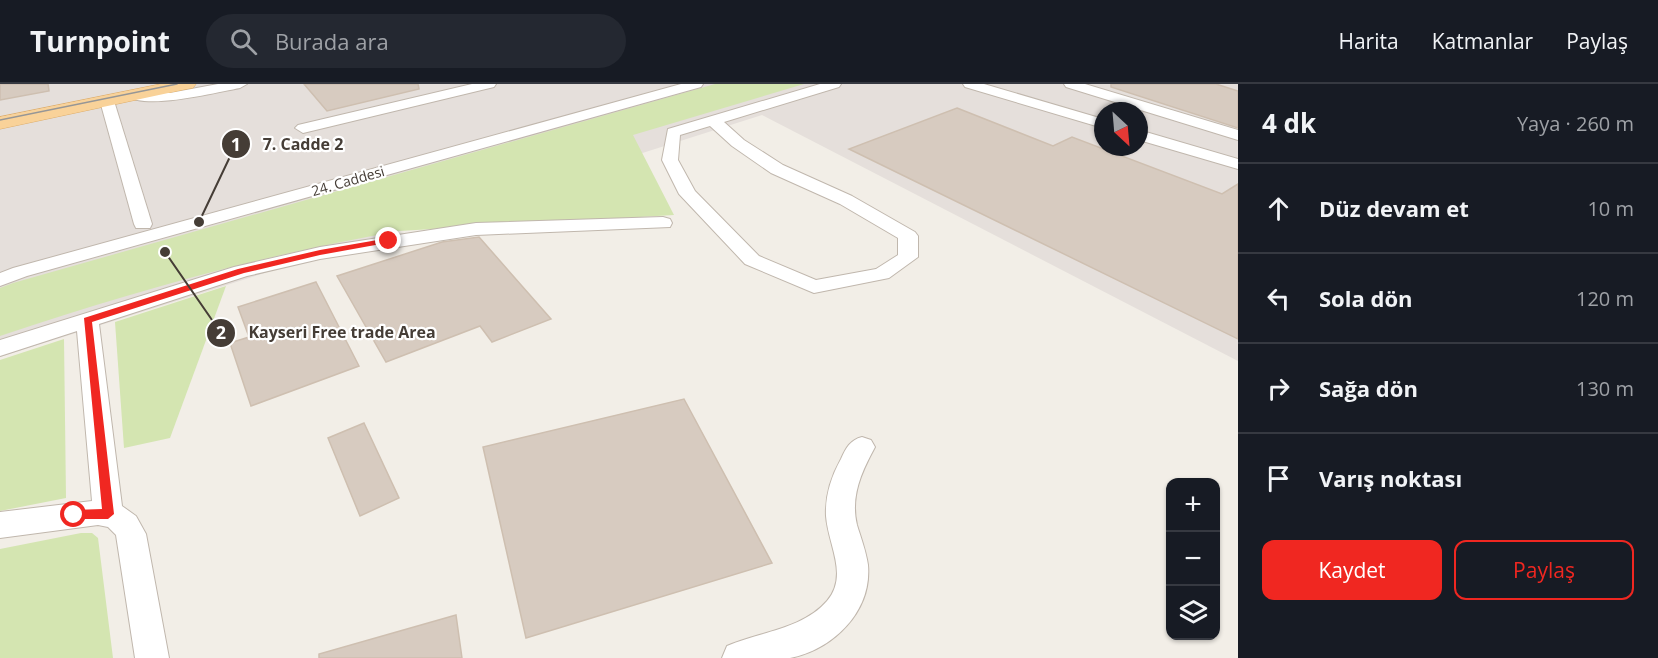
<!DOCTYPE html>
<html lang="tr">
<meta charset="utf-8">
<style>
:root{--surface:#171b24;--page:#242831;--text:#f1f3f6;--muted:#9ea1a6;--line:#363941;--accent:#f02721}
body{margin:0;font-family:"Open Sans",sans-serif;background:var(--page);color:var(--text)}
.controls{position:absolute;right:18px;bottom:18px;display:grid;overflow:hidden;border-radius:12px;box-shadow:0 2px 4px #0004}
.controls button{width:54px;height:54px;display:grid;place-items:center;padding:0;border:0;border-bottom:2px solid var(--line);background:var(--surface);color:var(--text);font:30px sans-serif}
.compass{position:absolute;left:1094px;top:18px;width:54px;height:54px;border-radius:50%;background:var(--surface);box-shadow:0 2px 4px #0004;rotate:154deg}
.stop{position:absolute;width:18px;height:18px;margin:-14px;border:4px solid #f02721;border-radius:50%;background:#fff}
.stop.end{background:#f02721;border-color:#fff;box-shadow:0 2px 6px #0008}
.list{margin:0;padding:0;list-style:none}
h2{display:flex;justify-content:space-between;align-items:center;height:78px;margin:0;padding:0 24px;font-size:26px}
h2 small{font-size:20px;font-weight:400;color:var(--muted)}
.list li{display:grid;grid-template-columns:39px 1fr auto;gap:18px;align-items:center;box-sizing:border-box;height:90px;padding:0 24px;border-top:2px solid var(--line)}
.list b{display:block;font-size:22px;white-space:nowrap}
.list em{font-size:20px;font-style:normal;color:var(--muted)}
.actions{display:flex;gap:12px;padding:18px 24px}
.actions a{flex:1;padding:14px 0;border:2px solid var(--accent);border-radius:12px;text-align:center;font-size:21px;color:var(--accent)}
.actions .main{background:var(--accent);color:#fff}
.icon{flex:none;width:33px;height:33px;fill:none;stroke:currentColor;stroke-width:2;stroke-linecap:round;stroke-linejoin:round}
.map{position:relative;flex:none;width:1238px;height:574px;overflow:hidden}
header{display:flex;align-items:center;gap:36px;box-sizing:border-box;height:84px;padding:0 30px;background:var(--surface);border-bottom:2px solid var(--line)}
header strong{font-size:28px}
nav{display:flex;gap:33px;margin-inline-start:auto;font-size:21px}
.search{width:420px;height:54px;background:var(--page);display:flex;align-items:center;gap:15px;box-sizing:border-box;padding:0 21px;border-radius:33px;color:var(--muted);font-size:22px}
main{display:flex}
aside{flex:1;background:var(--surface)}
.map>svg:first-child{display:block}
.industrial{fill:#e5dfdb;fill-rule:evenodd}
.green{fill:#d4e5b1}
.building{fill:#d7cbc0;stroke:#cebfb0;stroke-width:1.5}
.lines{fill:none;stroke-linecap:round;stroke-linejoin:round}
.minor-casing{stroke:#c0b7ad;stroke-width:2}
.major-casing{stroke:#dead69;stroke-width:1}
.minor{fill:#fff;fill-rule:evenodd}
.major{fill:#f9d299;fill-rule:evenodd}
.tram{stroke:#969696;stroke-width:1.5}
.route{fill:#f02721}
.labels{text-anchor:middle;stroke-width:4.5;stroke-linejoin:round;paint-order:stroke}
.far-street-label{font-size:14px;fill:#453d36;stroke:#fff}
.leader{fill:none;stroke:#453d36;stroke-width:2}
.callout-dot{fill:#453d36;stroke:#fff;stroke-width:2}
.mark-label{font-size:18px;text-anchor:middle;font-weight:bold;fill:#fff}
.callout-label{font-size:16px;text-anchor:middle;font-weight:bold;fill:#453d36;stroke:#fff;stroke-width:4.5;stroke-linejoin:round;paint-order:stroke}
</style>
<header>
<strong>Turnpoint</strong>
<div class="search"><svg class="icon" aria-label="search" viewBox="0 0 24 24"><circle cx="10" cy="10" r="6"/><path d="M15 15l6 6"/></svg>Burada ara</div>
<nav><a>Harita</a><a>Katmanlar</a><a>Paylaş</a></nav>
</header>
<main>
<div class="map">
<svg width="1238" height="574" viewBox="0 0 1238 574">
<rect width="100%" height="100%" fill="#f2eee7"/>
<path class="industrial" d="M0,0H1238V277L762,31L0,273ZM1103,27H1139V63H1103Z"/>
<g class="green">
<path d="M715,0H804L633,51L674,131L399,147C262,171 131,208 0,252V204L13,199Z"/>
<path d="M226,202L170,354L124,364L115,238Z"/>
<path d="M64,255L66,414L0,427V276Z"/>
<path d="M81,449H92L98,454L113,574H0V465Z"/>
</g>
<g class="building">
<path d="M0,0H48L49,7L0,16Z"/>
<path d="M304,0H418L419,5L327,27Z"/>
<path d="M1111,0H1216L1238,7V44L1111,3Z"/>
<path d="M957,24L1053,62L1072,53L1222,110L1238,100V255L849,65Z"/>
<path d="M479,153L551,235L492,258L480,242L386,278L337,192L442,158Z"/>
<path d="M316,198L359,282L251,322L230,259L249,253L238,223Z"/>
<path d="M684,315L772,479L526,554L483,363Z"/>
<path d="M364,339L399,414L360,432L328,354Z"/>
<path d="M456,531L462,574H319V570Z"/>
</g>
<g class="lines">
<g class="minor-casing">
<g id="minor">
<path d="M218,0H247L240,4C218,8 143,27 127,11L134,7L170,9Z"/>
<path d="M472,0H496L494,3L303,49L295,44L298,41Z"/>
<path d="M681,0H703L701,3L27,192L0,202V189L13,184Z"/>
<path d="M820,0H841L839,3L724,38L744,56L783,81L852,112L915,148L918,152V173L889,194L814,209L745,180L679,110L662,76L668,45ZM710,42L732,62L771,89L840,120L898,154V171L876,185L816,196L759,172L695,107L678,76L680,51Z"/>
<path d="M963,0H984L1103,35V44L965,3Z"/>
<path d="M1064,0H1085L1238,46V56L1066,3Z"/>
<path d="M107,13L114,17L152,140L150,144H136L134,140L100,17Z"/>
<path d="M1139,46L1238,75V85L1139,56Z"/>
<path d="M663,133L670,135L672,139L670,143L476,151L320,175L247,192L99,240L122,422L136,432L146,450L169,574H135L116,451L108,443L98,441L0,454V428L92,417L77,247L0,272V256L234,183L320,163L476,139Z"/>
<path d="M862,353L871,356L875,363C862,387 850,412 857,441C861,454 866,467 868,481C872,527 834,565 790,574C769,574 743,574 722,574L727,562C759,548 803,545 827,517C849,491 828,461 826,432C825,412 831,393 841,375C846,364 850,356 862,353Z"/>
</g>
</g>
<g class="major-casing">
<path id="major" d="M161,0H196L193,4L187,5L0,45V33Z"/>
</g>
<use href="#minor" class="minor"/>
<use href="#major" class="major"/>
<path class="tram" d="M0,36L177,0"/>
</g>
<path class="route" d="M389,154L393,157L392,158L320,171L244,189L92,238L114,430L108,435H70L68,431L74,426L102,425L84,234L238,185L320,166Z"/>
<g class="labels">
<g class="far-street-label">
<text transform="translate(348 97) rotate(-16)" y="5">24. Caddesi</text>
</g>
</g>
<path class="leader" d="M199 138L236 60M165 168L221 249"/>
<g class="callout-dot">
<circle cx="199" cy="138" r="6"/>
<circle cx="165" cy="168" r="6"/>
<circle cx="236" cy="60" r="15"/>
<circle cx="221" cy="249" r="15"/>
</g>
<g class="mark-label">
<text x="236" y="67">1</text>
<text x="221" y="255">2</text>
</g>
<g class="callout-label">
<text x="303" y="66">7. Cadde 2</text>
<text x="342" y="254">Kayseri Free trade Area</text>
</g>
</svg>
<div class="controls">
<button>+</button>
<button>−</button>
<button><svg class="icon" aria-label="layers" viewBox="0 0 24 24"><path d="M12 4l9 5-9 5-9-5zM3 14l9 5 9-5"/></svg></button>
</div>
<svg class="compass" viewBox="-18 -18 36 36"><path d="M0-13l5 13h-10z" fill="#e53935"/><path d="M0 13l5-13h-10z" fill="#9ea1a6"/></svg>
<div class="stop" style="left:74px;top:431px"></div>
<div class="stop end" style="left:389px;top:157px"></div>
</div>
<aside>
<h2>4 dk<small>Yaya · 260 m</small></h2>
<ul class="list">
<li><svg class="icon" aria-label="ahead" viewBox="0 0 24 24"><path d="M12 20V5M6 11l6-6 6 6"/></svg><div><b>Düz devam et</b></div><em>10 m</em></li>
<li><svg class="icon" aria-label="left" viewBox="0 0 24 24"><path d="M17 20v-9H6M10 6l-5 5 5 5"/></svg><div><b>Sola dön</b></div><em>120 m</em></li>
<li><svg class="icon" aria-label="right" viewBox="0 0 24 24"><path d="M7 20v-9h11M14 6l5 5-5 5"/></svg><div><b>Sağa dön</b></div><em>130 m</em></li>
<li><svg class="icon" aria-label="arrive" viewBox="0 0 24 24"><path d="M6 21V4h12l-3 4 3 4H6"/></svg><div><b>Varış noktası</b></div></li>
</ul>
<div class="actions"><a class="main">Kaydet</a><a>Paylaş</a></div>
</aside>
</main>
